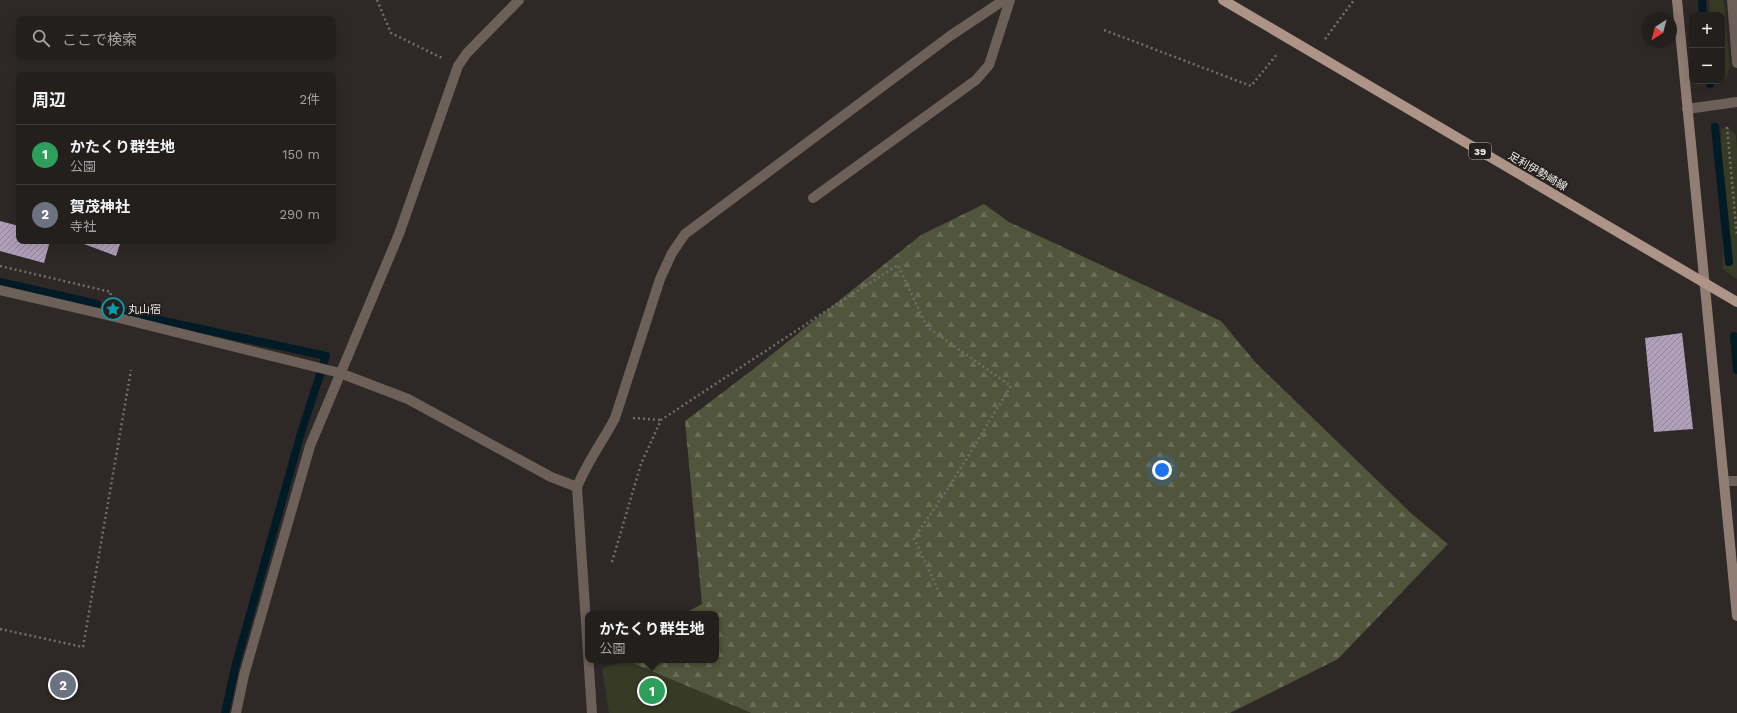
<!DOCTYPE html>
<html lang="ja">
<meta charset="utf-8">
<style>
:root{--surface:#221f1d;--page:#2a2726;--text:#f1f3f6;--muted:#a2a2a4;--line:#3f3d3b;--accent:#8bbbb9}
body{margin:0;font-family:"Work Sans","Noto Sans JP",sans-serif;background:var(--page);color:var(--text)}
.controls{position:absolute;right:12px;top:12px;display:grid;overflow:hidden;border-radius:8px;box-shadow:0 4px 16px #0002}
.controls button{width:36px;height:36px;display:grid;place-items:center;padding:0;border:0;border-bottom:1px solid var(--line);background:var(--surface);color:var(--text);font:20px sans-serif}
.compass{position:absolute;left:1641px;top:12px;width:36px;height:36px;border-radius:50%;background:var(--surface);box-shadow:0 4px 16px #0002;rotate:216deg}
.you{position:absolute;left:1162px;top:470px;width:14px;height:14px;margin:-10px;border:3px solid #fff;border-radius:50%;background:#1a73e8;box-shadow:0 0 0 6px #1a73e833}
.badge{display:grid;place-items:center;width:26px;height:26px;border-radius:50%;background:var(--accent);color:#fff;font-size:13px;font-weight:700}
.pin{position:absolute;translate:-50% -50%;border:2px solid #fff;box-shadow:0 1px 4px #0006}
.popup{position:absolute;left:585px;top:611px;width:134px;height:52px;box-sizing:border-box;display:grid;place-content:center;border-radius:8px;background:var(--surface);filter:drop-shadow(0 1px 3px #0005);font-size:13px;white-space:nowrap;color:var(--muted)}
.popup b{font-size:15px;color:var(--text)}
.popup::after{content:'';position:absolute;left:50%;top:100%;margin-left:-8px;border:8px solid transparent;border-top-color:var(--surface)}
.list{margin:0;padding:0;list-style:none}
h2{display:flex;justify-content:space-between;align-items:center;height:52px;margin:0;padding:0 16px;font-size:17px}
h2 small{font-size:13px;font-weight:400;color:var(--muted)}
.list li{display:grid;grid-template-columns:26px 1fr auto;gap:12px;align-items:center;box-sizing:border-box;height:60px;padding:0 16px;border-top:1px solid var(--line)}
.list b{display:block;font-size:15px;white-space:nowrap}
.list p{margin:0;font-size:13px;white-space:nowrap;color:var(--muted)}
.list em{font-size:13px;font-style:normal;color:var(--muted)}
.icon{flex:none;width:22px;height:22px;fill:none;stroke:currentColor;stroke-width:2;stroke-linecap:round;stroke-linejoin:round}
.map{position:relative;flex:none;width:1737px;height:713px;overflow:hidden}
.search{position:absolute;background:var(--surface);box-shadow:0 4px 16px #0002;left:16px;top:16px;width:320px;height:44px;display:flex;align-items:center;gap:10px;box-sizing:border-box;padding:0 14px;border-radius:8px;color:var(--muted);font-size:15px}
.panel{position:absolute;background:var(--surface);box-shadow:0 4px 16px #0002;left:16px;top:72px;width:320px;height:172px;border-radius:8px}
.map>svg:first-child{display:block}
.forest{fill:url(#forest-firs)}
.park{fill:#373b25}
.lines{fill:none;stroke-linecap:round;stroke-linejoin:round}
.stream{stroke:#001a26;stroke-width:8}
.building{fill:url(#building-hatch)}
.path{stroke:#716d6b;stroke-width:2.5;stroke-dasharray:2 3;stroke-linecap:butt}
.lane{stroke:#6c6059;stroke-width:10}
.street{stroke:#6c6059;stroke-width:10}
.secondary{stroke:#907d73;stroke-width:10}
.primary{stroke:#ad9487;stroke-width:10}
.labels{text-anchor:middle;stroke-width:4;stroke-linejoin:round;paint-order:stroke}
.shield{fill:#24201d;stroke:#b4b0ae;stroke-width:1}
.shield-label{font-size:10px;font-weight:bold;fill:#f1eeec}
.street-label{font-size:11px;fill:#f1eeec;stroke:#24201d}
.poi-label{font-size:11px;fill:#f1eeec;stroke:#24201d;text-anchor:start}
</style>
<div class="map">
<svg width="1737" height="713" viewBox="0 0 1737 713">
<defs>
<pattern id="forest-firs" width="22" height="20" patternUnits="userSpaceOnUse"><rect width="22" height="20" fill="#51553b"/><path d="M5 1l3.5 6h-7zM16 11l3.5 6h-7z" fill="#6a6e58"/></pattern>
<pattern id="building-hatch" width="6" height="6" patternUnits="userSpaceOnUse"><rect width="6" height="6" fill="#b1a0ba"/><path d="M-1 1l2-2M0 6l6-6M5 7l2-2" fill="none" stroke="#928598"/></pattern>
</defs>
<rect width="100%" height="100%" fill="#2e2927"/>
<path class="forest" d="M984,204L1009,222L1221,321L1256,363L1413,515L1448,544L1338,659L1230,713H751L627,661L716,660V614H683L702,604L685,421L751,371L921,235Z"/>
<g class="park">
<path d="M1709,0H1724L1730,67L1726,78L1722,79V15H1710Z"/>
<path d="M1727,127L1736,135L1737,149V279L1723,269L1721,129Z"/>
<path d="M627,661L751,713H609L602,668Z"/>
</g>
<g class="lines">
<g class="stream">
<path d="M1702,0L1703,15"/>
<path d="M1710,81V84"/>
<path d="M1715,127L1729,262"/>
<path d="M0,282L97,304"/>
<path d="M118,311L326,356L301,433L236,664L225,713"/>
<path d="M1734,336L1737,370"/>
</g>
</g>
<g class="building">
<path d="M0,221L19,226V241H50L44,263L0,251Z"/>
<path d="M76,241H121L116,256Z"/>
<path d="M1682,333L1693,429L1654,432L1645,338Z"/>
</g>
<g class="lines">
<g class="path">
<path d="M377,0L391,33L442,58"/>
<path d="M1104,30L1251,86L1278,53"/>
<path d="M1325,39L1354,0"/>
<path d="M1727,127L1737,236"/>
<path d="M0,266L111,292L110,297"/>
<path d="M633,418L661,420"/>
<path d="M612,562L641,464L661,420L823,313L898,265L927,327L1011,386L949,487L914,538L941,596"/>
<path d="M0,629L83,647L131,370"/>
</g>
<g class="lane">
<path d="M1732,0L1737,63"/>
<path d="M813,198L976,80L989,65L1010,0"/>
<path d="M0,290L107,315L340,373L408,399L551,477L577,487"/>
<path d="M1724,481H1737"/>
<path d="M236,713L244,675L310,446L399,234L458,66L467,53L519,0"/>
<path d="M592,713L577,487C587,462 603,441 615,418L660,279L672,253L685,234L950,36L1004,0"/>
</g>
<path class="street" d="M1687,109L1737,102"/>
<path class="secondary" d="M1677,0L1737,616"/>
<path class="primary" d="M1223,0L1737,302"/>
</g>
<defs>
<g id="sight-ring" transform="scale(1.15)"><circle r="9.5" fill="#24201d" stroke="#0f9aa8" stroke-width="1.5"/><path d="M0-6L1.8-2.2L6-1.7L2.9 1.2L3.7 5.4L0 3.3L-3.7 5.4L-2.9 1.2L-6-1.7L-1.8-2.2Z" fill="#0f9aa8"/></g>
</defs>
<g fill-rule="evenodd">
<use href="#sight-ring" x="113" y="309"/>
</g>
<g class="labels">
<rect class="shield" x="1469" y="143" width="22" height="16" rx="3"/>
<g class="shield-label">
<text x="1480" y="155">39</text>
</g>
<g class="street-label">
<text transform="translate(1538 171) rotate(30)" y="4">足利伊勢崎線</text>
</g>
<g class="poi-label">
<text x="128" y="313">丸山宿</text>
</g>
</g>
</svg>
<div class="controls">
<button>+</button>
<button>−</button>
</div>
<svg class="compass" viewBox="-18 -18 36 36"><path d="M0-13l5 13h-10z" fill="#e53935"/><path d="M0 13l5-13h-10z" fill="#a2a2a4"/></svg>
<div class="you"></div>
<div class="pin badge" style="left:652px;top:691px;background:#2e9e5b">1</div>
<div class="popup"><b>かたくり群生地</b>公園</div>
<div class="pin badge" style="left:63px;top:685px;background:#6b7280">2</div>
<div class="search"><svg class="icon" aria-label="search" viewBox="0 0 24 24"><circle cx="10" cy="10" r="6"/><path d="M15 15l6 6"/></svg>ここで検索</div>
<section class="panel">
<h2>周辺<small>2件</small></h2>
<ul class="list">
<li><span class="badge" style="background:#2e9e5b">1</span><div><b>かたくり群生地</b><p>公園</p></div><em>150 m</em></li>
<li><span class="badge" style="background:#6b7280">2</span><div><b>賀茂神社</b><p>寺社</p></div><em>290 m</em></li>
</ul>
</section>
</div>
